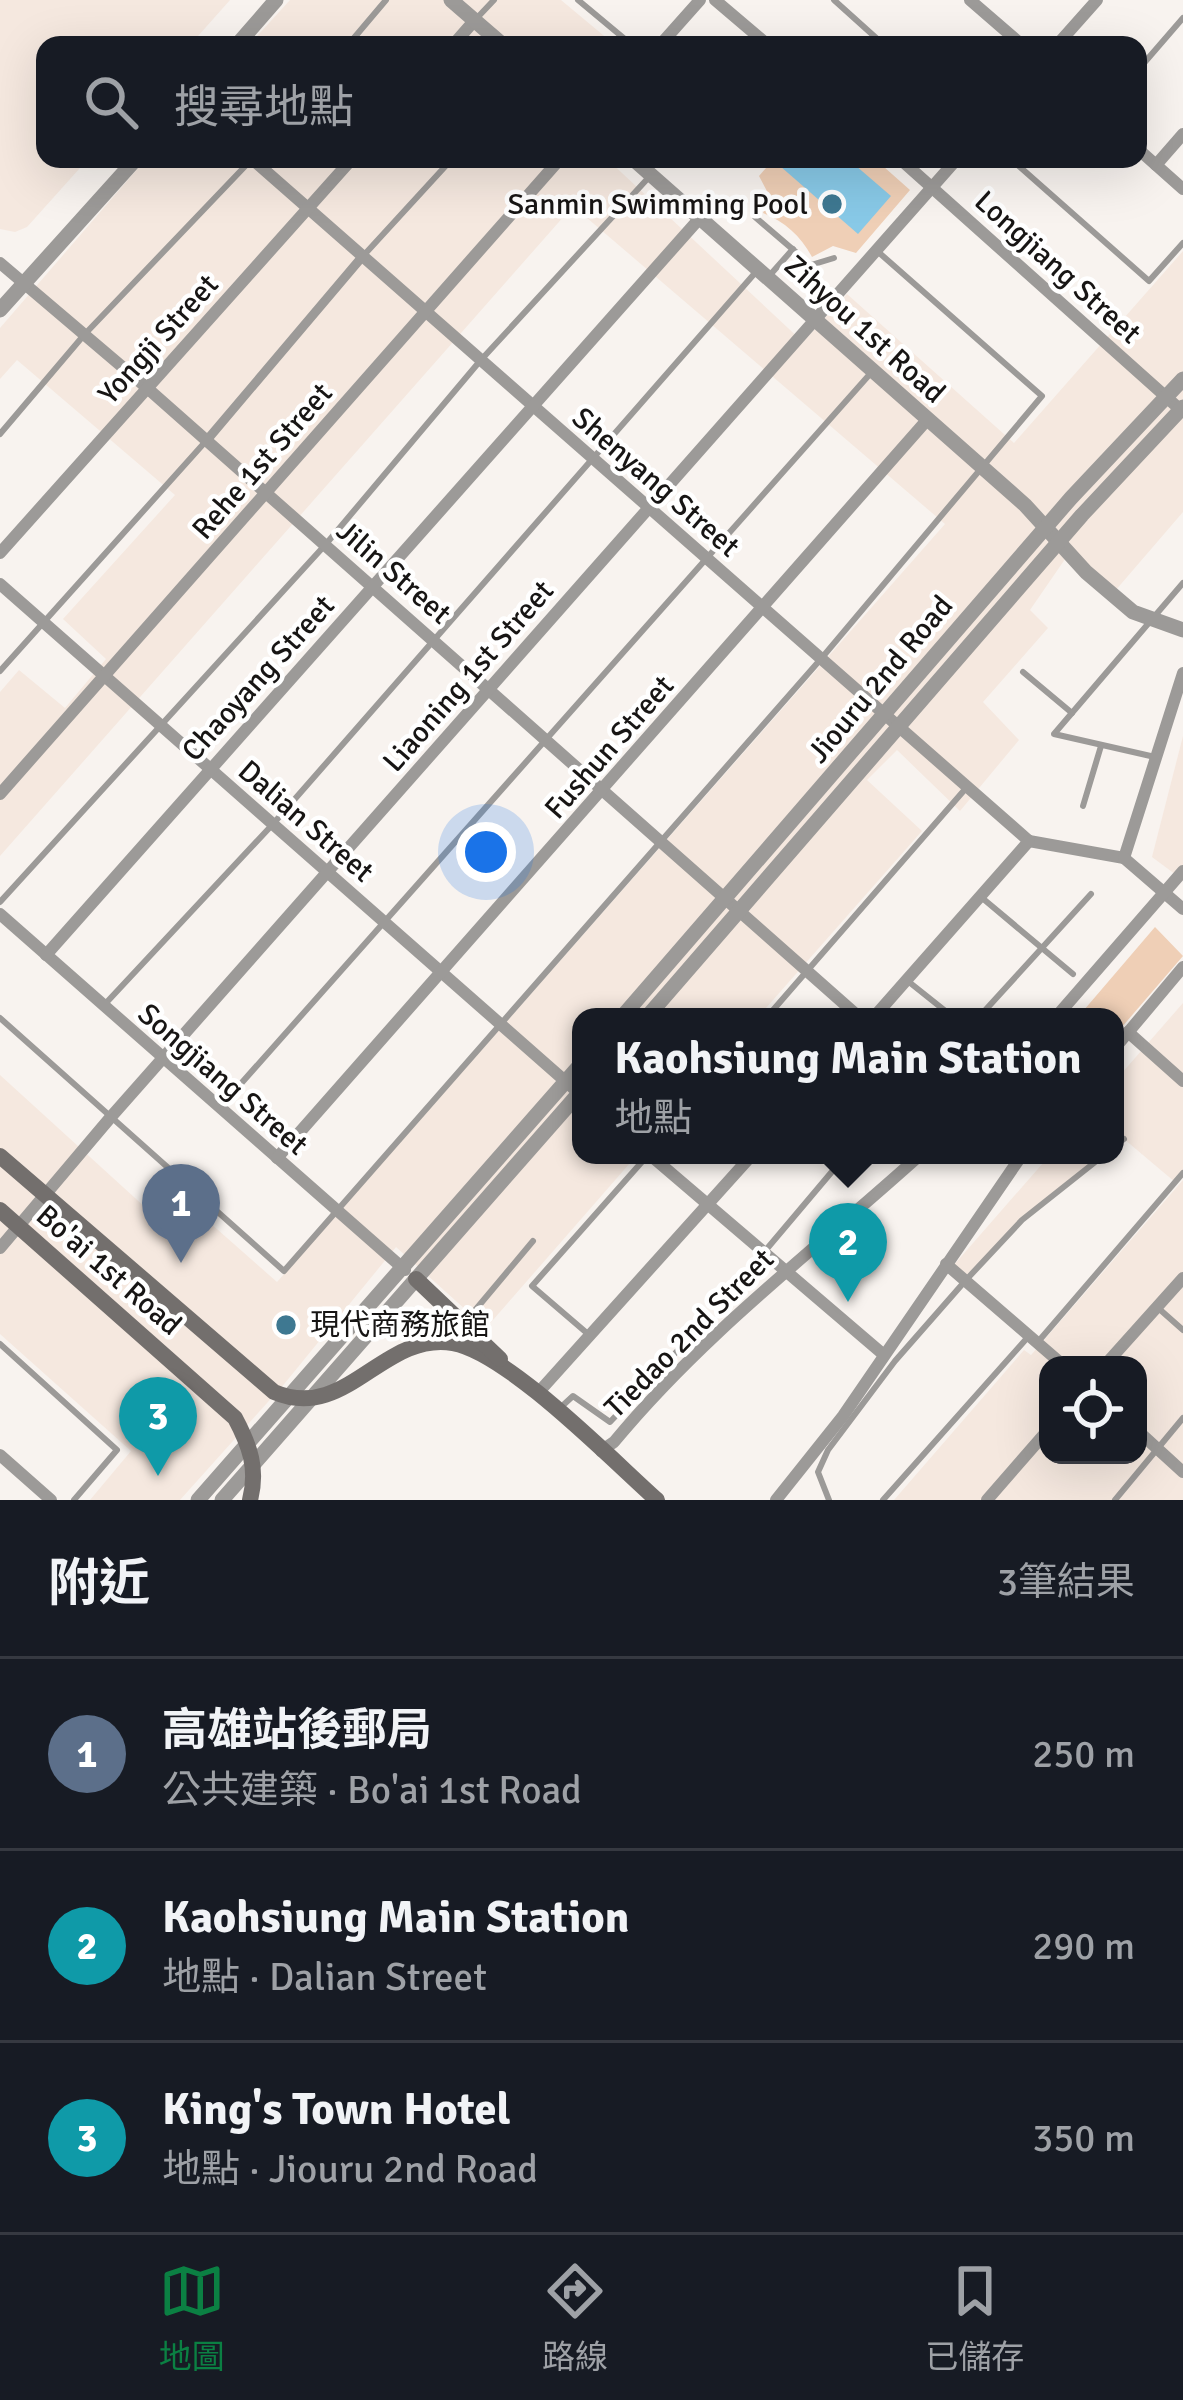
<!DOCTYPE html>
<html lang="zh-TW">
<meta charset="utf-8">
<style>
:root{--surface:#171b24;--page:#242831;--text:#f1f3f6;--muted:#9ea1a6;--line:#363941;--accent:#0b8043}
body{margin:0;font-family:Signika,"Noto Sans TC",sans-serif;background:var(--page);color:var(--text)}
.controls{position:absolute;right:36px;bottom:36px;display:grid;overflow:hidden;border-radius:24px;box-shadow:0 12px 48px #0002}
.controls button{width:108px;height:108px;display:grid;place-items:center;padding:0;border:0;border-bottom:3px solid var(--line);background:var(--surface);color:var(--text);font:60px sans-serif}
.you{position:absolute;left:486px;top:852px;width:42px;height:42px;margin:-30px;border:9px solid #fff;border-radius:50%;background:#1a73e8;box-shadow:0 0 0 18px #1a73e833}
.badge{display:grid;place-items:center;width:78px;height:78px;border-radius:50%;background:var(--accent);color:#fff;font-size:39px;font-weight:700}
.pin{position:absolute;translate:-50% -99px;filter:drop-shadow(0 3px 6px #0008)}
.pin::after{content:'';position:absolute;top:63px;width:42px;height:36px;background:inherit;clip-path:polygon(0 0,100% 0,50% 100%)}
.popup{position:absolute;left:572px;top:1008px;width:552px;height:156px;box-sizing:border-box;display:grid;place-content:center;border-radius:24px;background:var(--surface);filter:drop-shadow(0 3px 9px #0005);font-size:39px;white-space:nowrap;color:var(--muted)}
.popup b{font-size:45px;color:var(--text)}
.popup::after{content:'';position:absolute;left:50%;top:100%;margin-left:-24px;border:24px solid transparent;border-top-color:var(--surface)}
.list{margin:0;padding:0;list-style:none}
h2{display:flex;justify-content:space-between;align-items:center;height:156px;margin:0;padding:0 48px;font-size:51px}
h2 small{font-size:39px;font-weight:400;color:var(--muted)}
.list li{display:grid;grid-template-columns:78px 1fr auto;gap:36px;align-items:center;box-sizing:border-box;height:192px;padding:0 48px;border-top:3px solid var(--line)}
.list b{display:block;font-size:45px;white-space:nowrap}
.list p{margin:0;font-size:39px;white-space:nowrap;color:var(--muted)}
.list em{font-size:39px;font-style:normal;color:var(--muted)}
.icon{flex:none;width:66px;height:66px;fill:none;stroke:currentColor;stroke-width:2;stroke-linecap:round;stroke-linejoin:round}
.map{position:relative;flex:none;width:1183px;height:1500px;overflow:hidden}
.search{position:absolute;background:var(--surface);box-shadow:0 12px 48px #0002;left:36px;right:36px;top:36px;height:132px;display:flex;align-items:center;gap:30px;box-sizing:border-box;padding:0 42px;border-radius:24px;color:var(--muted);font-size:45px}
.sheet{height:732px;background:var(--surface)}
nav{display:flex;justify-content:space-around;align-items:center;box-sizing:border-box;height:168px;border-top:3px solid var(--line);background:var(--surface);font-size:33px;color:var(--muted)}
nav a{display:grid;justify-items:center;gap:6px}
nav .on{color:var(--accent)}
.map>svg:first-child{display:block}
.built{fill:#f5e8df;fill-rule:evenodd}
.green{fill:#efcfb6}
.water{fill:#88c9e7}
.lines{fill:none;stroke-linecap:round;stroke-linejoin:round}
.service{stroke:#9c9a98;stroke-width:6}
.pedestrian{stroke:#9c9a98;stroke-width:9}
.minor{stroke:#9c9a98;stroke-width:12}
.tertiary{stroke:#9c9a98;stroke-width:15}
.secondary{stroke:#736f6d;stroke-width:16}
.poi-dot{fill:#3e7891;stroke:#fff;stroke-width:4.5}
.labels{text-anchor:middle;stroke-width:9;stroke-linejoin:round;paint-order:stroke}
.poi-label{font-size:30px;fill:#171514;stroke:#fff;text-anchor:end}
.street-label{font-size:30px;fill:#171514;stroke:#fff}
</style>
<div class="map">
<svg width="1183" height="1500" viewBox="0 0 1183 1500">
<rect width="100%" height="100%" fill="#f8f3ef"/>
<g class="built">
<path d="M0,0H230L190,45H45V159H88L27,227L15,232L0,229Z"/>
<path d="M290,0H561L615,45H249Z"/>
<path d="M146,159H607L803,342L847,294L1014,443L1183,251V512L1115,591L1072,549L1030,610L1048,628L983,702L1019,740L960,811L897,750L867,780L922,831L758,1017H581V1155H637L486,1328L396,1247L285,1383L180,1500H90L131,1451L0,1334V1075L146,1208L167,1185L277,1282L945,524L573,206L0,856V692L19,670L65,708L106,659L63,619L175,495L17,360L0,379V328Z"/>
<path d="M1183,736V880L1152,857Z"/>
<path d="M1183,1003V1173L1175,1182L1124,1139L1115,1146V1081Z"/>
<path d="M1050,1155H1104L1022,1220L965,1277L953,1266Z"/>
<path d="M1183,1180V1500H894L1024,1350L1031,1355ZM1048,1365H1138V1455H1048Z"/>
</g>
<g class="green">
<path d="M774,159H875L910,190L856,253L833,246L812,257C801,236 785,222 763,213L769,195L759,176Z"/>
<path d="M1155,927L1183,956L1115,1035V1017H1078Z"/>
</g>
<path class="water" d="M786,159H848L891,196L858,234L780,166Z"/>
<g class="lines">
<g class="service">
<path d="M578,0L632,45"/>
<path d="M834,0L884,45"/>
<path d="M476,19L494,0"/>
<path d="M348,45L386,0"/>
<path d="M1138,70L1183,18"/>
<path d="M1011,159L1149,281L1183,243"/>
<path d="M762,195L755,217L811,265L834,258"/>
<path d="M364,255L452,159"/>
<path d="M770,275L793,249"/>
<path d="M0,434L84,335L252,159"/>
<path d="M0,671L206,441"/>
<path d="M1023,672L1072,713"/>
<path d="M1155,757L1054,734L1183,583"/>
<path d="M1083,806L1101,746"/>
<path d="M981,897L1073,974"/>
<path d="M0,902L326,544L480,361L650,176"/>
<path d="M909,982L953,1017"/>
<path d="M106,1003L273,824L755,273"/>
<path d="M767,1017L967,787"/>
<path d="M979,1017L1091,894"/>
<path d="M0,1018L284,1271L820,660L1042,396L876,250"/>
<path d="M222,1105L870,374"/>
<path d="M1115,1146L1124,1139"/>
<path d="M765,1251L846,1155"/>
<path d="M1157,1307L1183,1330"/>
<path d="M466,1321L533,1241"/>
<path d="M588,1334L532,1286L648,1155"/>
<path d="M1037,1343L1183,1173"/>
<path d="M0,1344L117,1450L74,1500"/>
<path d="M560,1408L573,1396L610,1422L681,1347L704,1343"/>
<path d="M829,1500L818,1472L828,1450L895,1361L966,1280L1022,1220L1104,1155"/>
<path d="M883,1500L1028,1337"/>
<path d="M1115,1500L1183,1418"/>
</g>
<path class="pedestrian" d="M207,440L362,257"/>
<g class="minor">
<path d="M715,0L768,45"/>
<path d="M970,0L1022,45"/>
<path d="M453,45L474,21"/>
<path d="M660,45L700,0"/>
<path d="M1057,45L1097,0"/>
<path d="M1138,149L1183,189"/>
<path d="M252,159L1029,841"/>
<path d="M900,159L1183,412"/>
<path d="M1156,165L1183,134"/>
<path d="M0,263L146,387L859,1017"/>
<path d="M0,553L352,159"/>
<path d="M0,584L581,1095"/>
<path d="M0,794L560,159"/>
<path d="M1029,841L1124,858L1183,673"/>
<path d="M1124,858L1183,909"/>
<path d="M0,914L405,1270"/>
<path d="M46,955L699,219"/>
<path d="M874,1017L1029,841"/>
<path d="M1056,1017L1183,871"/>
<path d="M1128,1032L1183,1081"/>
<path d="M1115,1048L1183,967"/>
<path d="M650,1155L884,1355"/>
<path d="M277,1158L927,420"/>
<path d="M0,1248L110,1118L957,159"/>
<path d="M946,1264L1063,1365"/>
<path d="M1105,1365L1183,1278"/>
<path d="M537,1394L752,1155"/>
<path d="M1138,1431L1183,1472"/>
<path d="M601,1451L614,1442C704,1333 816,1249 920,1155"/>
<path d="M0,1455L51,1500"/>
<path d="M776,1500L843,1416L1022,1155"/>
<path d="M987,1500L1048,1430"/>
</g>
<g class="tertiary">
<path d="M451,0L503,45"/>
<path d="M237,45L276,0"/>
<path d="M633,159L1025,505L1086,572L1133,612L1183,630"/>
<path d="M0,310L136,159"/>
<path d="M622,1017L1071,498L1183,379"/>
<path d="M647,1017L1082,515L1183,407"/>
<path d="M198,1500L581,1064"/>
<path d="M222,1500L581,1091"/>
</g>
<g class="secondary">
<path d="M0,1156L274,1392C346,1423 383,1331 453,1343C508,1353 612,1460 657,1500"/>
<path d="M0,1210L235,1418C250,1446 258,1469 250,1500"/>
<path d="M416,1279L500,1359"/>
</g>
</g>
<g class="poi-dot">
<circle cx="832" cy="204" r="12"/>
<circle cx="286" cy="1325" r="12"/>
</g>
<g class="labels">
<g class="poi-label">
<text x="808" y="214">Sanmin Swimming Pool</text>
<text x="310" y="1335" text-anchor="start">現代商務旅館</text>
</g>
<g class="street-label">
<text transform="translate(1058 267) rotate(42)" y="10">Longjiang Street</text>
<text transform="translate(865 329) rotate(42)" y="10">Zihyou 1st Road</text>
<text transform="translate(158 339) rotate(-48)" y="10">Yongji Street</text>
<text transform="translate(262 461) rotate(-49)" y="10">Rehe 1st Street</text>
<text transform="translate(656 482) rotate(41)" y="10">Shenyang Street</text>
<text transform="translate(394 572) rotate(41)" y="10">Jilin Street</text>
<text transform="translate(468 676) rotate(-49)" y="10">Liaoning 1st Street</text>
<text transform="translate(258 678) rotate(-48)" y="10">Chaoyang Street</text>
<text transform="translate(880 679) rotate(-50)" y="10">Jiouru 2nd Road</text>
<text transform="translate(609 747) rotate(-49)" y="10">Fushun Street</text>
<text transform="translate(306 821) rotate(41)" y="10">Dalian Street</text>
<text transform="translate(223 1079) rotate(41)" y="10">Songjiang Street</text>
<text transform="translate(109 1270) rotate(41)" y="10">Bo'ai 1st Road</text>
<text transform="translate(689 1333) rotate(-45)" y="10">Tiedao 2nd Street</text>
</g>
</g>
</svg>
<div class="controls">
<button><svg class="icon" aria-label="locate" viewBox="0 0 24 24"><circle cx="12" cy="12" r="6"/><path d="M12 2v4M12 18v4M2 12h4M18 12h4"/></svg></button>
</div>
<div class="you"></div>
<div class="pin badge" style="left:181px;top:1263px;background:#5c6f8a">1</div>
<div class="pin badge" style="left:848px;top:1302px;background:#0f9aa8">2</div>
<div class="popup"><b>Kaohsiung Main Station</b>地點</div>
<div class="pin badge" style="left:158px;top:1476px;background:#0f9aa8">3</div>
<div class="search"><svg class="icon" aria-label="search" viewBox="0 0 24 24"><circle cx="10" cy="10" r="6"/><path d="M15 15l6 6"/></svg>搜尋地點</div>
</div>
<section class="sheet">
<h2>附近<small>3筆結果</small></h2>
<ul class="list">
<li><span class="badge" style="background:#5c6f8a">1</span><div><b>高雄站後郵局</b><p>公共建築 · Bo'ai 1st Road</p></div><em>250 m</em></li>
<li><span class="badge" style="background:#0f9aa8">2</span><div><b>Kaohsiung Main Station</b><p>地點 · Dalian Street</p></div><em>290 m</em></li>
<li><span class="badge" style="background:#0f9aa8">3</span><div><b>King's Town Hotel</b><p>地點 · Jiouru 2nd Road</p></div><em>350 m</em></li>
</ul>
</section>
<nav>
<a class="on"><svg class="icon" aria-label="map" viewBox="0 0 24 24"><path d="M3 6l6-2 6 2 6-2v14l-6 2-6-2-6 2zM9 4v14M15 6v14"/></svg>地圖</a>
<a><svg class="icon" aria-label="directions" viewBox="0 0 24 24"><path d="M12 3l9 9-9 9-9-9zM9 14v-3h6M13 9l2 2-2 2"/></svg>路線</a>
<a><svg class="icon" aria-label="saved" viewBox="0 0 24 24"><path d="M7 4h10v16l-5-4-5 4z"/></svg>已儲存</a>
</nav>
